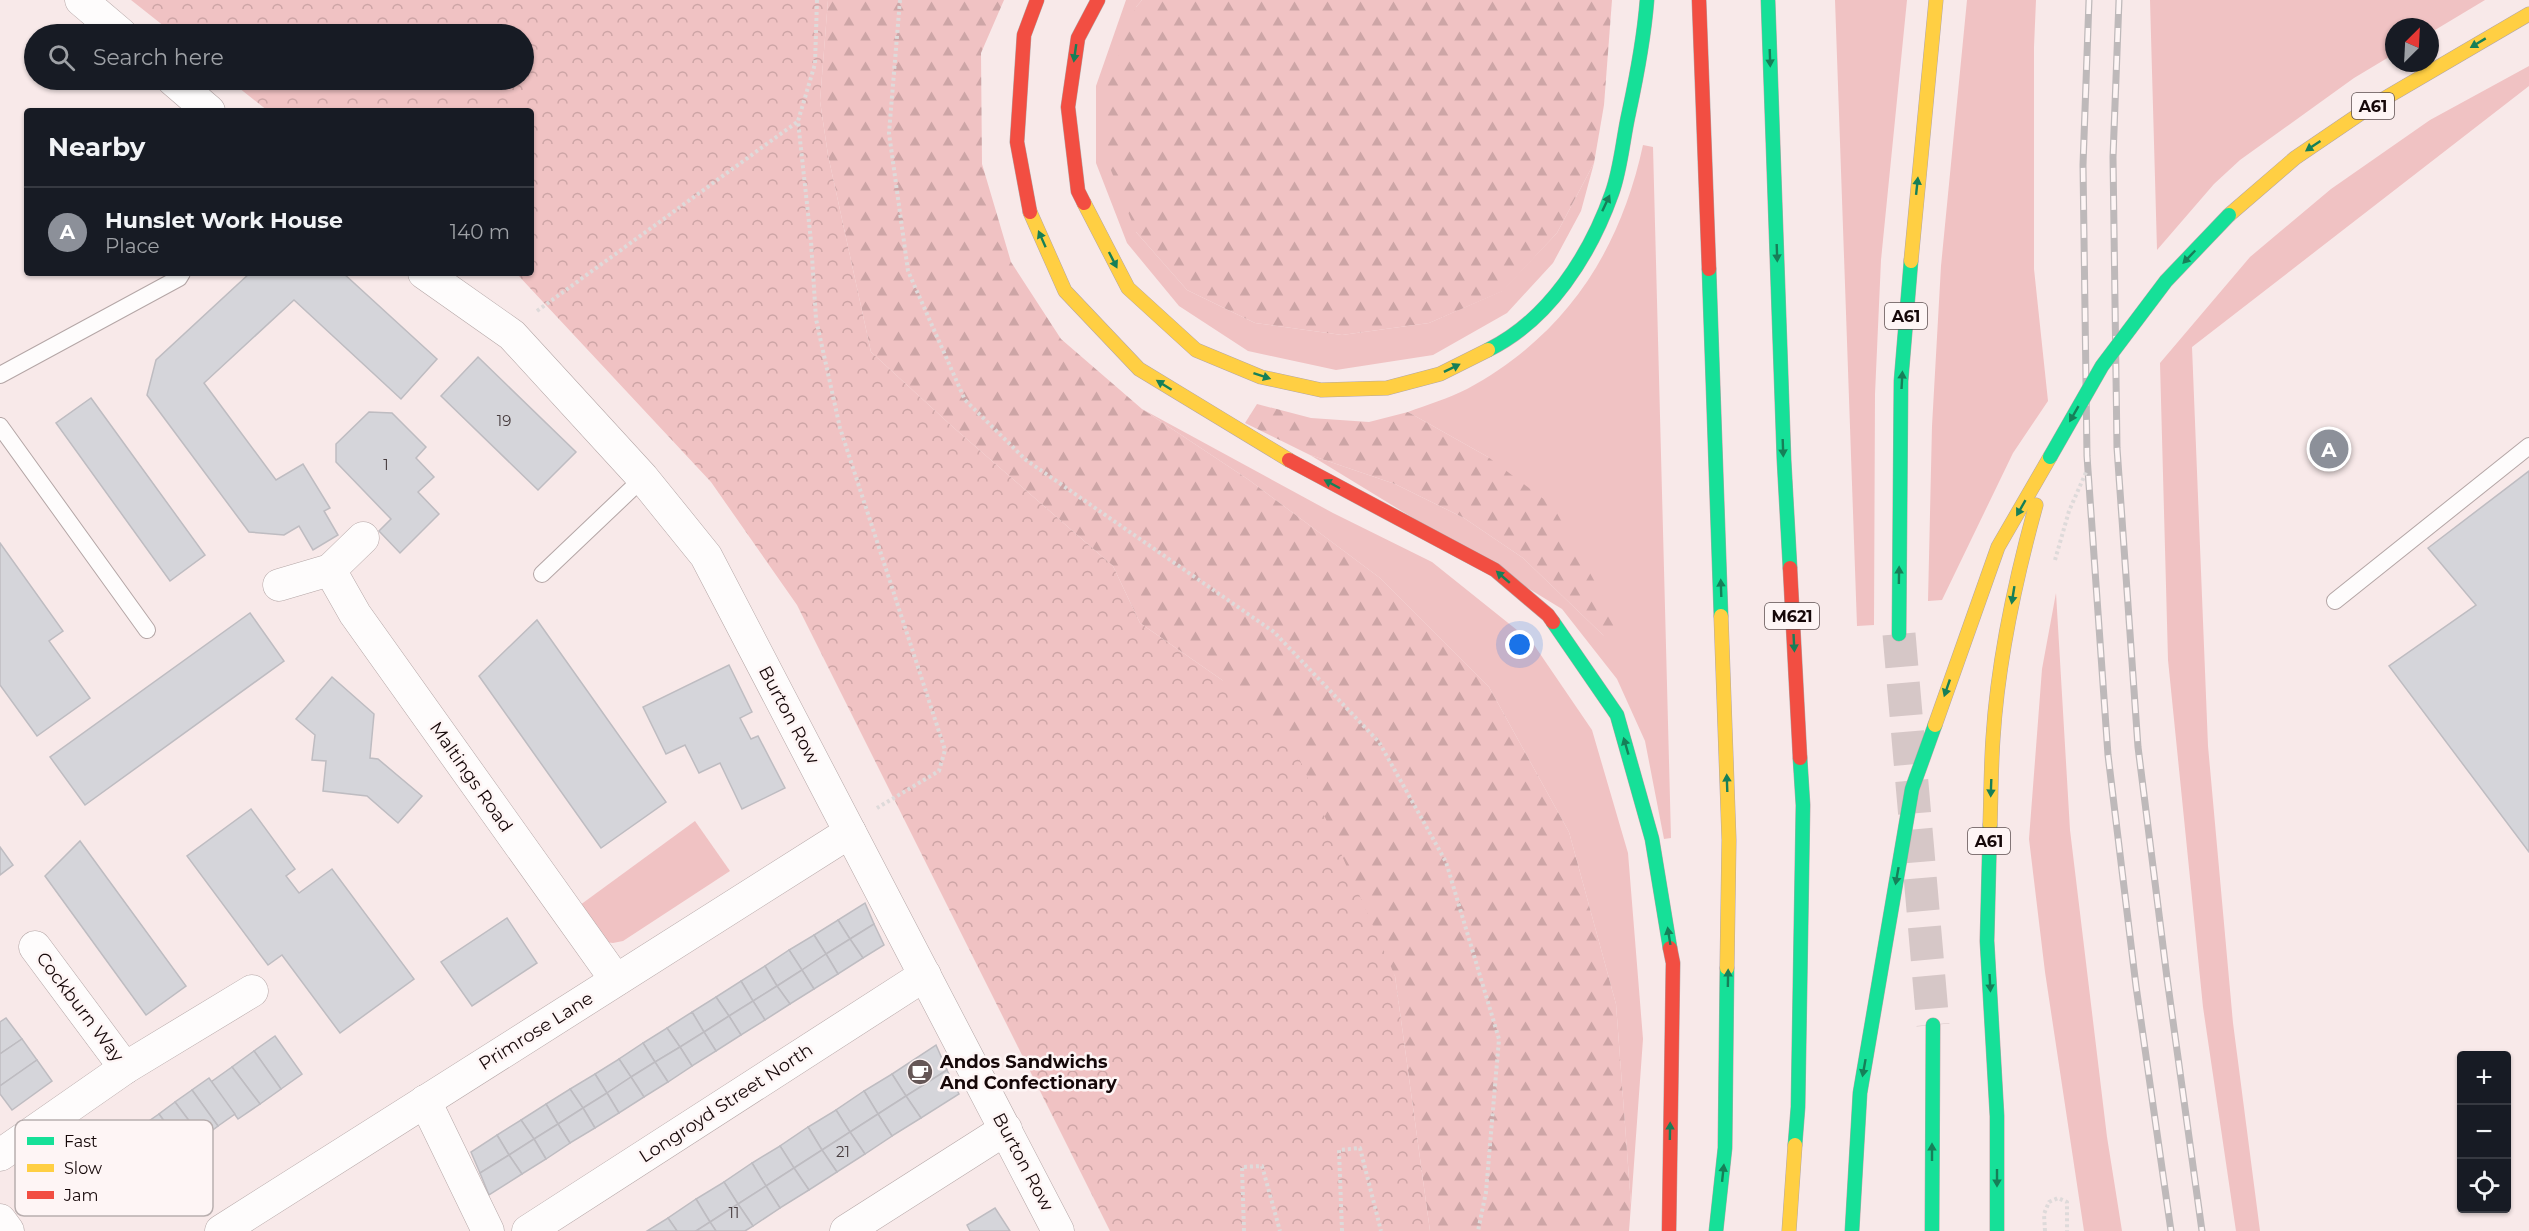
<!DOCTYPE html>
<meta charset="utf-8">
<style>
:root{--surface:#171b24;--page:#242831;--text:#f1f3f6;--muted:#9ea1a6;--line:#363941;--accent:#8c9099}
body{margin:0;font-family:Montserrat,sans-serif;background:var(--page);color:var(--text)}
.controls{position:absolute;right:18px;bottom:18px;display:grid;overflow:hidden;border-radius:6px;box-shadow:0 2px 4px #0004}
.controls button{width:54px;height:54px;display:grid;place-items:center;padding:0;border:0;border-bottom:2px solid var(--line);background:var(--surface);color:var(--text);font:30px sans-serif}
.compass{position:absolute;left:2385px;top:18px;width:54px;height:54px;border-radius:50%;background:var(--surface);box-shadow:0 2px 4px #0004;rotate:24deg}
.you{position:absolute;left:1520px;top:645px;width:21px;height:21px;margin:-15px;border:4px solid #fff;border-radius:50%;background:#1a73e8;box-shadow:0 0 0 9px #1a73e833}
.badge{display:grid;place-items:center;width:39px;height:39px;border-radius:50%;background:var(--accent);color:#fff;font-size:20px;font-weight:700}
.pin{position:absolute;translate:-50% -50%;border:3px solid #fff;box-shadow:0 2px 6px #0006}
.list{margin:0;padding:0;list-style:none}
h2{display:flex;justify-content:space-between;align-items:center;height:78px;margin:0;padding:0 24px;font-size:26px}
h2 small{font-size:20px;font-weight:400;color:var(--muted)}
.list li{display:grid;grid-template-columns:39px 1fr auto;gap:18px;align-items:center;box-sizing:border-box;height:90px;padding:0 24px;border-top:2px solid var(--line)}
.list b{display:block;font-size:22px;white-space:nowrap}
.list p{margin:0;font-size:20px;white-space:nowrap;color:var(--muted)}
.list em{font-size:20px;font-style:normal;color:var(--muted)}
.icon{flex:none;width:33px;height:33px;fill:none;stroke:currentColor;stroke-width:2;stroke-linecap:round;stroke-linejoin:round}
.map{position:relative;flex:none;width:2529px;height:1231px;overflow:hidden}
.search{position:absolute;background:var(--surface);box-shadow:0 2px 4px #0004;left:24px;top:24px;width:510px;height:66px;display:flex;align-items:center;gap:15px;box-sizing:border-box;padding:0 21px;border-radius:33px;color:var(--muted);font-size:22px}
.panel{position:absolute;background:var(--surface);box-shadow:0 2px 4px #0004;left:24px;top:108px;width:510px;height:168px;border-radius:6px}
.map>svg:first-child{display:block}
.green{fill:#f0c2c3}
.forest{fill:url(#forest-firs)}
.park{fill:url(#park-crowns)}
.building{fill:#d5d5da;stroke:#bebcc1;stroke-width:1.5}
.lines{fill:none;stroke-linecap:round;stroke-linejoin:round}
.highway-tunnel{stroke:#d6c7c7;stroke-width:33;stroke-dasharray:33 16;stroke-linecap:butt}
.lane-casing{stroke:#b4a6a6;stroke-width:18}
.street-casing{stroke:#b4a6a6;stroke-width:33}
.fast-casing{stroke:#b4a6a6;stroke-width:15}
.slow-casing{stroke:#b4a6a6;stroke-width:15}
.jam-casing{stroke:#b4a6a6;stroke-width:15}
.path{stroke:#dedada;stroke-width:4;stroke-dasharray:3 3;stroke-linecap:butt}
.lane{stroke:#fefcfc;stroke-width:16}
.street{stroke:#fefcfc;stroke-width:32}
.fast{stroke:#16e098;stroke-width:14}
.slow{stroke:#ffcf43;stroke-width:14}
.jam{stroke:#f24e42;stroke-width:14}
.rail-casing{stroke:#beb9ba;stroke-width:7}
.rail{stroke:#fef5f5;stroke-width:4.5;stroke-dasharray:14;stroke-linecap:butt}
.fast-bridge-casing{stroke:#b4a6a6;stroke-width:15;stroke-linecap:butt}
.path-bridge{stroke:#dedada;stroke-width:4;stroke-dasharray:3 3;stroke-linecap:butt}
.fast-bridge{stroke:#16e098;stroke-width:14}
.oneway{fill:#167f58}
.labels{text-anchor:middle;stroke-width:5;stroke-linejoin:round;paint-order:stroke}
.number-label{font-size:15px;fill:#463b3d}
.shield{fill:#fef5f5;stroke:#5c4f50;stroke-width:1.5}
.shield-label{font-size:16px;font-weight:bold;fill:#160809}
.street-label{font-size:18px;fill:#160809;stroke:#fef5f5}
.poi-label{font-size:18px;font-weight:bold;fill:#160809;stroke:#fef5f5;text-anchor:start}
.key{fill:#fef5f5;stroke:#b8aeae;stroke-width:1.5}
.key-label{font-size:16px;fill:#160809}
</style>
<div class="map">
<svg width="2529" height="1231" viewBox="0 0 2529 1231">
<defs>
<pattern id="forest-firs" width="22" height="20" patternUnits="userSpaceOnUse" patternTransform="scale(1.5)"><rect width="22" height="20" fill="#f0c2c3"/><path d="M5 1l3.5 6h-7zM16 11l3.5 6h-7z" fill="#cda5a6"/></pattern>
<pattern id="park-crowns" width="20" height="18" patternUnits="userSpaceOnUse" patternTransform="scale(1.5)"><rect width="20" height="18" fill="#f0c2c3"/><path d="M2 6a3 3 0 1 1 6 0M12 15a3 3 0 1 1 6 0" fill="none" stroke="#cda5a6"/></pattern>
</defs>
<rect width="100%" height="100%" fill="#f8e9e9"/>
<g class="green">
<path d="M1126,0H1142L1136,7V232L1187,290L1255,323L1342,335L1429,323L1502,291L1557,233L1594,163L1581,211L1553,263L1507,313L1433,355L1336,370L1248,351L1179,306L1127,243L1096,163V86Z"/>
<path d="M1835,0H1907L1881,260L1875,394L1874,625L1857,626Z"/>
<path d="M1967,0H2036L2034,47V269L2048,401L2013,453L1942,600L1928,601L1932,426L1941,266Z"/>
<path d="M2150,0H2485L2430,33V27H2394V54L2354,78L2240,160L2214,184L2157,250Z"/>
<path d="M2529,66V86L2192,347L2208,746L2233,1023L2260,1231H2236L2203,1007L2168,660L2160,363L2250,257L2331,189L2430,120Z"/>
<path d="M1643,145L1653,147L1671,838L1664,839L1645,741L1617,679L1562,609L1310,455L1395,484L1464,518L1523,558L1604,636L1488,457L1408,412C1427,405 1449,398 1467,389C1565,336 1620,252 1643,145Z"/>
<path d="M1142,409L1333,513L1432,562L1532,642L1592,730L1628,853L1643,1039L1631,1205L1616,1004L1569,832L1489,687L1380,578L1249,480Z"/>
<path d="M2056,593L2070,830L2107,1137L2122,1231H2084L2045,972L2029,839L2042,669Z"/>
<path d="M695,821L730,871L623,941L613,943L605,942L576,908Z"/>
</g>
<g class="forest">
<path d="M828,0H1004L981,53L982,164L1011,262L1061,339L1142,409L1249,480L1380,578L1489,687L1569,832L1616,1004L1631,1205L1629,1231H1430L1395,976L1222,680L1140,623L1113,566L954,428L871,352L828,155L820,101Z"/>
<path d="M1142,0H1612L1604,105L1594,163L1557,233L1503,291L1429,323L1342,335L1255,323L1187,290L1136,232L1108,163L1106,89L1136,7Z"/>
<path d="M1257,404L1311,418L1369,422L1408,412L1488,457L1553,506L1617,622L1604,636L1523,558L1464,518L1395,484L1310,455L1245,423Z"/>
</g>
<path class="park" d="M131,0H828L820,101L828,155L871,352L954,428L1113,566L1140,623L1222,680L1291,740L1395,976L1430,1231H1110L797,605L711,482L516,273H531V111H268L229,80H524V34H174Z"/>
<g class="building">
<path d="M250,273H343L437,359L401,399L294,300L204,383L276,480L303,464L330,508L324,511L338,535L313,550L299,526L284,535L249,532L147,395L156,360Z"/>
<path d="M478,357L576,452L538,490L441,396Z"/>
<path d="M91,398L205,555L170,581L56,423Z"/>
<path d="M369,412L392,413L426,447L416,458L434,477L418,492L439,514L400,553L379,531L391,519L336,462V444Z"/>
<path d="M2529,471V852L2389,666L2476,605L2428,548Z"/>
<path d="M0,543L63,631L49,641L90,698L37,736L0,685Z"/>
<path d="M250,613L284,661L85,805L50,757Z"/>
<path d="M537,620L666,802L601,848L479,676Z"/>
<path d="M729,665L752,712L740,718L751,739L758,736L785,788L742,809L720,763L699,773L685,745L666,754L643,707Z"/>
<path d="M332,677L374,714L370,758L378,759L422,796L398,823L367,796L323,791L326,761L312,760L315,735L296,719Z"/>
<path d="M251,809L295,869L286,876L299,893L332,869L414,979L340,1033L282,955L268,965L187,856Z"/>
<path d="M80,841L186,986L146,1015L45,876Z"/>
<path d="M0,847L13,865L0,875Z"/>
<path d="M865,903L874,924L850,939L838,920Z"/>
<path d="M507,918L537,963L472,1006L441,962Z"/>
<path d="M838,920L850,939L826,954L814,935Z"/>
<path d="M874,924L884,945L863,958L850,939Z"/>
<path d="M814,935L826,954L802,970L789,950Z"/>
<path d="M850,939L863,958L838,974L826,954Z"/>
<path d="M789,950L802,970L777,986L765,966Z"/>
<path d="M826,954L838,974L814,989L802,970Z"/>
<path d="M765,966L777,986L753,1001L741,981Z"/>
<path d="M802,970L814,989L790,1004L777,986Z"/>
<path d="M741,981L753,1001L729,1016L716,997Z"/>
<path d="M777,986L790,1004L765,1020L753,1001Z"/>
<path d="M716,997L729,1016L704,1032L692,1012Z"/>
<path d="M753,1001L765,1020L741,1035L729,1016Z"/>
<path d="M692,1012L704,1032L680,1047L667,1028Z"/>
<path d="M729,1016L741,1035L716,1051L704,1032Z"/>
<path d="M6,1018L22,1039L0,1054V1022Z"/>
<path d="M667,1028L680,1047L655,1062L643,1043Z"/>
<path d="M704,1032L716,1051L692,1066L680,1047Z"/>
<path d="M275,1036L302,1074L281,1089L254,1051Z"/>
<path d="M22,1039L37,1060L0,1086V1054Z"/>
<path d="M643,1043L655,1062L631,1077L619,1059Z"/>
<path d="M936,1045L947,1070L906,1096L892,1074Z"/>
<path d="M680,1047L692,1066L668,1082L655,1062Z"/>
<path d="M254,1051L281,1089L260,1104L232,1067Z"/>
<path d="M619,1059L631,1077L607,1093L595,1074Z"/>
<path d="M37,1060L52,1081L12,1110L0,1094V1086Z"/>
<path d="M655,1062L668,1082L644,1097L631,1077Z"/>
<path d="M232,1067L260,1104L238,1119L211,1082Z"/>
<path d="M947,1070L959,1094L921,1118L906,1096Z"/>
<path d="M595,1074L607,1093L583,1108L570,1089Z"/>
<path d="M892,1074L906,1096L878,1114L864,1091Z"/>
<path d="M631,1077L644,1097L619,1113L607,1093Z"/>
<path d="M209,1078L235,1114L218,1126L192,1090Z"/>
<path d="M570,1089L583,1108L558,1124L546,1104Z"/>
<path d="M192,1090L218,1126L202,1138L175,1102Z"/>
<path d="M864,1091L878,1114L850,1132L836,1110Z"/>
<path d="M607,1093L619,1113L595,1128L583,1108Z"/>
<path d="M906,1096L921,1118L892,1136L878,1114Z"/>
<path d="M175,1102L202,1138L185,1150L159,1114Z"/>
<path d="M546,1104L558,1124L534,1139L521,1120Z"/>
<path d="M583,1108L595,1128L570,1143L558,1124Z"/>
<path d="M836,1110L850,1132L822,1150L808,1127Z"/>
<path d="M159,1114L185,1150L163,1166L136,1130Z"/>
<path d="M878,1114L892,1136L865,1154L850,1132Z"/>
<path d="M521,1120L534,1139L509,1155L497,1135Z"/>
<path d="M558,1124L570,1143L546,1159L534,1139Z"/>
<path d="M808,1127L822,1150L794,1168L780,1146Z"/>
<path d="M850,1132L865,1154L837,1172L822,1150Z"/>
<path d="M497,1135L509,1155L480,1173L471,1152Z"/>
<path d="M534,1139L546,1159L522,1174L509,1155Z"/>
<path d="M780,1146L794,1168L766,1186L752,1163Z"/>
<path d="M822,1150L837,1172L809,1190L794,1168Z"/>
<path d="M509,1155L522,1174L489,1195L480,1173Z"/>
<path d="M752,1163L766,1186L738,1204L724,1182Z"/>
<path d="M794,1168L809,1190L780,1208L766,1186Z"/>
<path d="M724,1182L738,1204L710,1222L696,1199Z"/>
<path d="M766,1186L780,1208L753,1226L738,1204Z"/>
<path d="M696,1199L710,1222L696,1231H677L668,1218Z"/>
<path d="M738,1204L753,1226L745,1231H716L710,1222Z"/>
<path d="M995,1208L1010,1231H970L967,1225Z"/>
<path d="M668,1218L677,1231H647Z"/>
<path d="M710,1222L716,1231H696Z"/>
</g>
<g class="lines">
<path class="highway-tunnel" d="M1899,634L1933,1025"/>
<g class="lane-casing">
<g id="lane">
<path d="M0,375L179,278L182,273"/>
<path d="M0,426L147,630"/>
<path d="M542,574L643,478"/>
<path d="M2335,601L2529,446"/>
</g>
</g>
<g class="street-casing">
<g id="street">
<path d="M81,0L121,34"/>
<path d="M173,80L209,111"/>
<path d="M424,273L512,335L643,478L706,556L1058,1231"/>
<path d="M330,570L355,614L616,980"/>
<path d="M279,585L330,570L363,538"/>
<path d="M35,947L125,1068"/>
<path d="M425,1101L488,1231"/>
<path d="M0,1155L125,1068L252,991"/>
<path d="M0,1220L8,1231"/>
<path d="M221,1231L850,832"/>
<path d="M528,1231L925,975"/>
<path d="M846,1231L1006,1129"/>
</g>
</g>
<g class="fast-casing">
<g id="fast">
<path d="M1768,0L1784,460L1790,568"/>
<path d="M1709,269L1721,616"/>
<path d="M1488,350C1549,320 1590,255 1612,193C1621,168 1623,138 1629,112C1637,75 1644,38 1647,0"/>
<path d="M1553,622L1617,715L1652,839L1670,948"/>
<path d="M1899,634L1901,381L1911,261"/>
<path d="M1990,825L1987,941L1997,1116V1231"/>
<path d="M1795,1145L1798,1107L1803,805L1800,758"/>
<path d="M1716,1231L1725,1148L1727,968"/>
<path d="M1852,1231L1860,1093L1912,789L1935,725"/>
<path d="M1932,1231L1933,1025"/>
</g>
</g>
<g class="slow-casing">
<g id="slow">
<path d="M1084,203L1128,288L1196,350L1261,377L1321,390L1387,388L1440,374L1488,350"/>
<path d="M1030,212L1065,291L1139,369L1289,460"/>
<path d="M2229,215L2295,158L2370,107L2529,14"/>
<path d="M1911,261L1936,0"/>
<path d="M1721,616L1729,840L1727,968"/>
<path d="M1935,725L1998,547L2050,457"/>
<path d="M1990,825C1991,796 1991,767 1993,738C1998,659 2015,581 2036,505"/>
<path d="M1789,1231L1795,1145"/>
</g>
</g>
<g class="jam-casing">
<g id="jam">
<path d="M1699,0L1709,269"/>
<path d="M1084,203L1078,191L1068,107L1078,38L1098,0"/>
<path d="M1030,212L1017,142L1024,35L1037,0"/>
<path d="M1289,460L1495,570L1548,615L1553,622"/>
<path d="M1790,568L1800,758"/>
<path d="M1669,1231L1673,963L1670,948"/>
</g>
</g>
<g class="path">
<path d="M817,0L815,64L798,121L811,241L816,319L840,428L945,750L939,771L877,808"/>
<path d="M900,0L889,133L908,271L965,400L1026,460L1274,632L1379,742L1446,862L1499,1039L1486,1192L1478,1231"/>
<path d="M537,311L797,122"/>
<path d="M1244,1231L1242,1167L1262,1166L1280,1231"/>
<path d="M1342,1231L1339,1150L1360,1148L1381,1231"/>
<path d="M2045,1231L2044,1214L2049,1202L2058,1198L2067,1202V1231"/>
</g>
<use href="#lane" class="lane"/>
<use href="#street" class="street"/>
<use href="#fast" class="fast"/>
<use href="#slow" class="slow"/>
<use href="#jam" class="jam"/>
<g class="rail-casing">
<g id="rail">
<path d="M2089,0L2083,165L2087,456L2108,755L2136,986L2171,1231"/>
<path d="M2119,0L2113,157L2117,448L2138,747L2167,978L2202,1231"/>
</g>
</g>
<use href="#rail" class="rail"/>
<g class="fast-bridge-casing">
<path id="fast-bridge" d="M2050,457L2102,366L2166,281L2229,215"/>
</g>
<path class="path-bridge" d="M2055,560L2069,511L2087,470"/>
<use href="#fast-bridge" class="fast-bridge"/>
</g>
<defs><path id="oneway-solid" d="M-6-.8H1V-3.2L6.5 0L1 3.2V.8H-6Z" transform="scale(1.5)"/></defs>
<g class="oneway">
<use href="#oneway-solid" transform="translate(2478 43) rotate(149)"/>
<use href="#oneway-solid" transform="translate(1075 53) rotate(98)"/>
<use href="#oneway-solid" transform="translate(1770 58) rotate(88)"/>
<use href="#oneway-solid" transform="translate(2313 146) rotate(146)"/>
<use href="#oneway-solid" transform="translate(1917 186) rotate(-84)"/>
<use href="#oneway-solid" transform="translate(1606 203) rotate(-65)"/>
<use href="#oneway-solid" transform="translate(1042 239) rotate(-114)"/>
<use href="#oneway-solid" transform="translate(1777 253) rotate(88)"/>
<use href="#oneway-solid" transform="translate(2189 257) rotate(134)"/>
<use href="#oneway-solid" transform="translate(1113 260) rotate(63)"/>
<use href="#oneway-solid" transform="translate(1452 368) rotate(-26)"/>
<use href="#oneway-solid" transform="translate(1262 376) rotate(18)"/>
<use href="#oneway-solid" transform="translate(1902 380) rotate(-87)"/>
<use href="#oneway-solid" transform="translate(1164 385) rotate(-148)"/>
<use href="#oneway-solid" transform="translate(2074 414) rotate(120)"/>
<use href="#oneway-solid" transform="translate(1783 448) rotate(88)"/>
<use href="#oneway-solid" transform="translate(1332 484) rotate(-152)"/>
<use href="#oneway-solid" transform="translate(2021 508) rotate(120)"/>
<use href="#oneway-solid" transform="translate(1899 575) rotate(-89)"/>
<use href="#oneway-solid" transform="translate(1503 577) rotate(-139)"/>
<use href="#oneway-solid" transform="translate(1721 588) rotate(-92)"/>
<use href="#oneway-solid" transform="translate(2013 595) rotate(99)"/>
<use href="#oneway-solid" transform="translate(1794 643) rotate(87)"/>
<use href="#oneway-solid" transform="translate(1947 688) rotate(109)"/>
<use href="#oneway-solid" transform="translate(1626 746) rotate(-106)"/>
<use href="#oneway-solid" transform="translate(1727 783) rotate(-92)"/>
<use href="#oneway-solid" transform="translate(1991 788) rotate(92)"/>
<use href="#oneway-solid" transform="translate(1897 876) rotate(100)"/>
<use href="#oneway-solid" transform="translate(1669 936) rotate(-99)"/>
<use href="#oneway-solid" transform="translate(1728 978) rotate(-89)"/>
<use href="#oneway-solid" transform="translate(1990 983) rotate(87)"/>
<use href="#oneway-solid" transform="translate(1864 1068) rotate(100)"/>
<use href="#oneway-solid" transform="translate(1670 1131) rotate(-89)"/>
<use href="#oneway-solid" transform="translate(1932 1152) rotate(-90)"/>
<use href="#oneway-solid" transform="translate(1723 1173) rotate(-84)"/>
<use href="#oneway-solid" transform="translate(1997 1178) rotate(90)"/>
</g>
<defs>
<g id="cafe-disc" transform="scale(1.35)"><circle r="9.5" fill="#655757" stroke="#fef5f5"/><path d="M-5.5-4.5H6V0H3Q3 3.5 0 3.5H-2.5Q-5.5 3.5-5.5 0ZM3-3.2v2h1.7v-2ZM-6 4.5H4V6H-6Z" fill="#fff"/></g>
</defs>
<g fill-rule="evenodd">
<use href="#cafe-disc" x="920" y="1072"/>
</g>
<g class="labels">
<g class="number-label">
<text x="504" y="426">19</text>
<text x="386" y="470">1</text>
<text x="843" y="1157">21</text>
<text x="734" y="1218">11</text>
</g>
<g class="shield">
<rect x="2352" y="93" width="42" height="26" rx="4.5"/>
<rect x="1885" y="303" width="42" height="26" rx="4.5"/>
<rect x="1765" y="603" width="54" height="26" rx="4.5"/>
<rect x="1968" y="828" width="42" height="26" rx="4.5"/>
</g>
<g class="shield-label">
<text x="2373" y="112">A61</text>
<text x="1906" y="322">A61</text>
<text x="1792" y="622">M621</text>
<text x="1989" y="847">A61</text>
</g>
<g class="street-label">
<text transform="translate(789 715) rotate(62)" y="6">Burton Row</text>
<text transform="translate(471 777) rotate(55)" y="6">Maltings Road</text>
<text transform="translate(80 1007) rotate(53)" y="6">Cockburn Way</text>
<text transform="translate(536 1031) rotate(-32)" y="6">Primrose Lane</text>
<text transform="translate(726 1103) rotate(-33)" y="6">Longroyd Street North</text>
<text transform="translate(1023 1162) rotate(62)" y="6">Burton Row</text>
</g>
<g class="poi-label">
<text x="940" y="1068">Andos Sandwichs<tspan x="940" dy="21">And Confectionary</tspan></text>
</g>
</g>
<rect x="15" y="1120" width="198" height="96" rx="9" class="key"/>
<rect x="27" y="1137" width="27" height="8" fill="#16e098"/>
<rect x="27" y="1164" width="27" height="8" fill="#ffcf43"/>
<rect x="27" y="1191" width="27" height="8" fill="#f24e42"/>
<g class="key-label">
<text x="64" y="1147">Fast</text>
<text x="64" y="1174">Slow</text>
<text x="64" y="1201">Jam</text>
</g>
</svg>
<div class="controls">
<button>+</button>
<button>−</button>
<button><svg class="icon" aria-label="locate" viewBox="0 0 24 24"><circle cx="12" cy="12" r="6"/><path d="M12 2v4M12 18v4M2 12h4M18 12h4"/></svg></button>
</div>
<svg class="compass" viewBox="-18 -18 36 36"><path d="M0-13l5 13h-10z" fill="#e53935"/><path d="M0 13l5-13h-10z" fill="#9ea1a6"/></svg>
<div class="you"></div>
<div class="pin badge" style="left:2329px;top:449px">A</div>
<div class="search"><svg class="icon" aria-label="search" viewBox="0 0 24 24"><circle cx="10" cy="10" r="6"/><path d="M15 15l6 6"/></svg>Search here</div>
<section class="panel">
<h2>Nearby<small></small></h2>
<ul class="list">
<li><span class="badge">A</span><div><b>Hunslet Work House</b><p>Place</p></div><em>140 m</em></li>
</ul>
</section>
</div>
